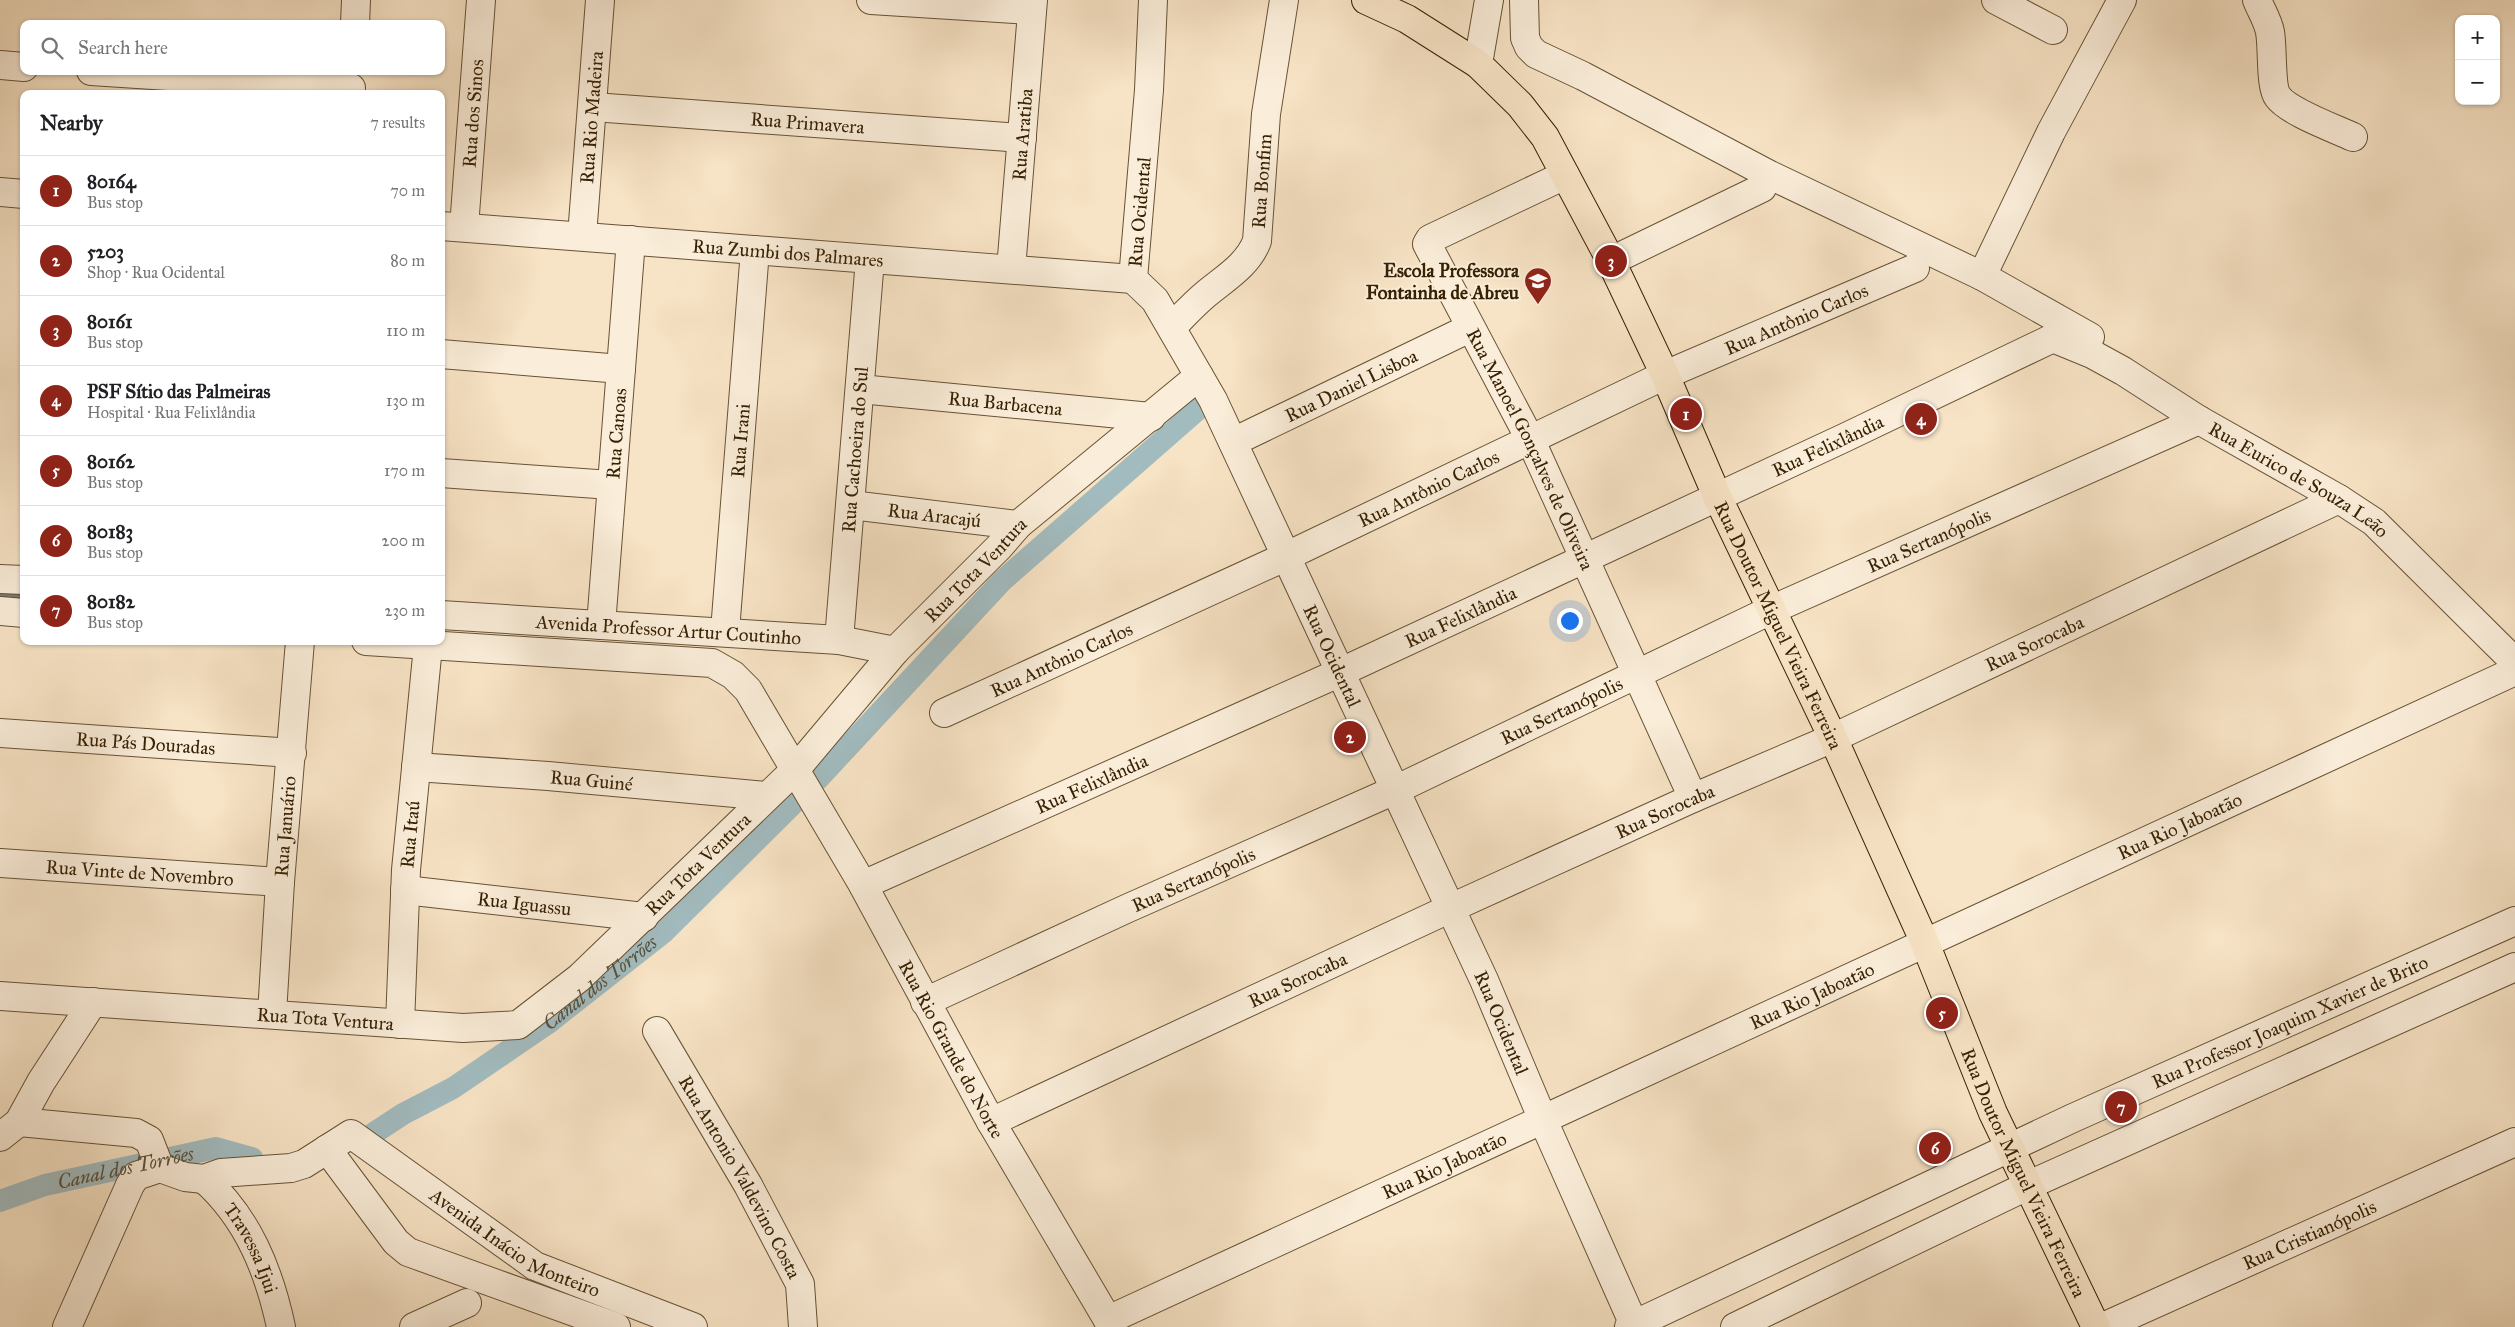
<!DOCTYPE html>
<meta charset="utf-8">
<style>
:root{--surface:#fff;--page:#f2f2f2;--text:#202124;--muted:#757577;--line:#e0e0e0;--accent:#8f2418}
body{margin:0;font-family:"IM FELL Great Primer",serif;background:var(--page);color:var(--text)}
.controls{position:absolute;right:15px;top:15px;display:grid;overflow:hidden;border-radius:10px;box-shadow:0 1px 4px #0004}
.controls button{width:45px;height:45px;display:grid;place-items:center;padding:0;border:0;border-bottom:1px solid var(--line);background:var(--surface);color:var(--text);font:25px sans-serif}
.you{position:absolute;left:1569px;top:620px;width:18px;height:18px;margin:-12px;border:4px solid #fff;border-radius:50%;background:#1a73e8;box-shadow:0 0 0 8px #1a73e833}
.badge{display:grid;place-items:center;width:32px;height:32px;border-radius:50%;background:var(--accent);color:#fff;font-size:16px;font-weight:700}
.pin{position:absolute;translate:-50% -50%;border:2px solid #fff;box-shadow:0 1px 5px #0006}
.list{margin:0;padding:0;list-style:none}
h2{display:flex;justify-content:space-between;align-items:center;height:65px;margin:0;padding:0 20px;font-size:21px}
h2 small{font-size:16px;font-weight:400;color:var(--muted)}
.list li{display:grid;grid-template-columns:32px 1fr auto;gap:15px;align-items:center;box-sizing:border-box;height:70px;padding:0 20px;border-top:1px solid var(--line)}
.list b{display:block;font-size:19px;white-space:nowrap}
.list p{margin:0;font-size:16px;white-space:nowrap;color:var(--muted)}
.list em{font-size:16px;font-style:normal;color:var(--muted)}
.icon{flex:none;width:28px;height:28px;fill:none;stroke:currentColor;stroke-width:2;stroke-linecap:round;stroke-linejoin:round}
.map{position:relative;flex:none;width:2515px;height:1327px;overflow:hidden}
.search{position:absolute;background:var(--surface);box-shadow:0 1px 4px #0004;left:20px;top:20px;width:425px;height:55px;display:flex;align-items:center;gap:12px;box-sizing:border-box;padding:0 18px;border-radius:10px;color:var(--muted);font-size:19px}
.panel{position:absolute;background:var(--surface);box-shadow:0 1px 4px #0004;left:20px;top:90px;width:425px;height:555px;border-radius:10px}
.map>svg:first-child{display:block}
.lines{fill:none;stroke-linecap:round;stroke-linejoin:round}
.stream{stroke:#777d74;stroke-width:6}
.canal{stroke:#a2bbbf;stroke-width:22}
.minor-casing{stroke:#675234;stroke-width:30}
.major-casing{stroke:#372103;stroke-width:30}
.minor{stroke:#faedd9;stroke-width:28}
.major{stroke:#f7e3c5;stroke-width:28}
.labels{text-anchor:middle;stroke-width:4;stroke-linejoin:round;paint-order:stroke}
.street-label{font-size:19px;fill:#372103;stroke:#faedd9}
.poi-label{font-size:19px;font-weight:bold;fill:#372103;stroke:#faedd9;text-anchor:end}
.water-label{font-size:20px;font-style:italic;fill:#574f3b;stroke:#faedd9}
</style>
<div class="map">
<svg width="2515" height="1327" viewBox="0 0 2515 1327">
<rect width="100%" height="100%" fill="#f7e3c5"/>
<filter id="stains"><feTurbulence type="fractalNoise" baseFrequency=".004" numOctaves="4"/><feColorMatrix values="0 0 0 0 .2 0 0 0 0 .09 0 0 0 0 .02 0 0 0 .5 -.17"/></filter>
<radialGradient id="worn" r=".72"><stop offset=".6" stop-color="#630" stop-opacity="0"/><stop offset="1" stop-color="#630" stop-opacity=".3"/></radialGradient>
<g class="lines">
<path class="stream" d="M0,594L24,596"/>
<g class="canal">
<path d="M818,779L1002,581L1203,405"/>
<path id="s1" d="M368,1137L403,1114L453,1088L547,1024L664,932L804,793"/>
<path id="s2" d="M0,1201L45,1185L216,1148L252,1158"/>
</g>
<g class="minor-casing">
<g id="minor">
<path d="M871,0L1032,10"/>
<path id="s3" d="M1153,0L1149,90L1133,279L1155,300L1213,400L1484,980L1543,1120L1635,1327"/>
<path d="M1524,0L1525,38L1529,47L1536,54L1583,76L1770,175L1982,276L2090,337"/>
<path d="M1996,0L2053,30"/>
<path d="M2257,0C2261,10 2268,21 2270,32C2273,48 2270,87 2278,97C2289,112 2336,129 2353,137"/>
<path d="M355,24L356,0"/>
<path d="M1478,64L1489,0"/>
<path d="M0,65L24,67"/>
<path d="M91,71L351,88"/>
<path id="s4" d="M593,107L1022,138"/>
<path id="s5" d="M1565,175L1430,239L1427,244L1531,441L1693,798"/>
<path d="M0,192L24,194"/>
<path id="s6" d="M441,226L1133,279"/>
<path id="s7" d="M464,227L481,0"/>
<path id="s8" d="M582,236L600,0"/>
<path d="M1611,261L1762,188"/>
<path id="s9" d="M1011,269L1033,0"/>
<path d="M1982,276L2051,132L2122,0"/>
<path id="s10" d="M1172,327C1183,316 1194,304 1206,294C1225,278 1248,265 1257,241L1266,114L1284,0"/>
<path d="M441,354L621,369"/>
<path id="s11" d="M860,389L1151,417"/>
<path id="s12" d="M1233,442L1470,328"/>
<path d="M441,473L611,485"/>
<path id="s13" d="M851,505L1018,525"/>
<path d="M0,579L24,580"/>
<path d="M0,611L24,613"/>
<path id="s14" d="M441,615L839,640L895,651"/>
<path id="s15" d="M601,625L631,240"/>
<path id="s16" d="M725,631L755,250"/>
<path id="s17" d="M839,640L870,259"/>
<path id="s18" d="M366,641L712,663L733,675L748,690L863,885L991,1122L1112,1327"/>
<path id="s19" d="M944,713L1287,556L1665,375L1915,268"/>
<path id="s20" d="M0,733L292,753"/>
<path id="s21" d="M416,767L548,776L767,796"/>
<path id="s22" d="M0,863L280,882"/>
<path id="s23" d="M863,885L1341,672L1844,438L2053,338L2092,354L2123,371L2199,420L2339,499L2374,522L2515,662"/>
<path id="s24" d="M405,890L644,917"/>
<path id="s25" d="M0,996L463,1028L518,1025L579,978L795,770L895,651L999,547L1018,525L1199,376"/>
<path id="s26" d="M925,1002L1126,909L1395,790L1771,610L2199,420"/>
<path id="s27" d="M272,1014L280,882L300,641"/>
<path id="s28" d="M400,1024L406,870L428,646"/>
<path id="s29" d="M657,1031L748,1185L800,1284L803,1327"/>
<path d="M19,1122L136,1133L149,1140L160,1168"/>
<path id="s30" d="M991,1122L1451,908L1693,798L1833,738L2339,499"/>
<path d="M0,1137L19,1122L41,1082L93,1002"/>
<path d="M327,1149L396,1242L408,1252L616,1327"/>
<path id="s31" d="M160,1168L185,1177L204,1179L221,1173L291,1168L304,1164L351,1134L535,1266L693,1327"/>
<path id="s32" d="M204,1179C248,1218 269,1271 281,1327"/>
<path id="s33" d="M1108,1320L2515,671"/>
<path d="M67,1327L130,1185L136,1176L160,1168"/>
<path d="M414,1327L467,1303"/>
<path id="s34" d="M1629,1327L2073,1118L2515,921"/>
<path d="M1735,1327L2029,1185L2515,967"/>
<path id="s35" d="M2103,1327L2515,1142"/>
</g>
</g>
<g class="major-casing">
<g id="major">
<path id="s36" d="M1366,0L1407,19L1478,64L1520,105L1545,137L1611,261L1665,375L1717,496L1833,738L1925,943L1993,1113L2096,1327"/>
</g>
</g>
<use href="#minor" class="minor"/>
<use href="#major" class="major"/>
</g>
<defs>
<g id="school-pin" transform="scale(1.4375)"><path d="M0 17L-7.5 6A9.5 9.5 0 1 1 7.5 6Z" fill="#8f2418" stroke="#faedd9"/><path d="M0-5L7-2L0 1L-7-2ZM-4 1L0 2.5L4 1V4Q0 6-4 4Z" fill="#fff"/></g>
</defs>
<g fill-rule="evenodd">
<use href="#school-pin" x="1538" y="281"/>
</g>
<g class="labels">
<g class="street-label">
<text dy="7" stroke="none"><textPath href="#s7" startOffset="114">Rua dos Sinos</textPath></text>
<text dy="7" stroke="none"><textPath href="#s8" startOffset="119">Rua Rio Madeira</textPath></text>
<text dy="7" stroke="none"><textPath href="#s4" startOffset="215">Rua Primavera</textPath></text>
<text dy="7" stroke="none"><textPath href="#s9" startOffset="135">Rua Aratiba</textPath></text>
<text dy="7" stroke="none"><textPath href="#s10" startOffset="182">Rua Bonfim</textPath></text>
<text transform="translate(1139 212) rotate(-85)" y="7">Rua Ocidental</text>
<text dy="7" stroke="none"><textPath href="#s6" startOffset="348">Rua Zumbi dos Palmares</textPath></text>
<text dy="7" stroke="none"><textPath href="#s19" startOffset="939">Rua Antônio Carlos</textPath></text>
<text dy="7" stroke="none"><textPath href="#s12" startOffset="131">Rua Daniel Lisboa</textPath></text>
<text dy="7" stroke="none"><textPath href="#s11" startOffset="146">Rua Barbacena</textPath></text>
<text dy="7" stroke="none"><textPath href="#s15" startOffset="192">Rua Canoas</textPath></text>
<text dy="7" stroke="none"><textPath href="#s16" startOffset="191">Rua Irani</textPath></text>
<text dy="7" stroke="none"><textPath href="#s23" startOffset="1060">Rua Felixlândia</textPath></text>
<text dy="7" stroke="none"><textPath href="#s17" startOffset="191">Rua Cachoeira do Sul</textPath></text>
<text dy="7" stroke="none"><textPath href="#s5" startOffset="385">Rua Manoel Gonçalves de Oliveira</textPath></text>
<text dy="7" stroke="none"><textPath href="#s23" startOffset="1594">Rua Eurico de Souza Leão</textPath></text>
<text dy="7" stroke="none"><textPath href="#s19" startOffset="534">Rua Antônio Carlos</textPath></text>
<text dy="7" stroke="none"><textPath href="#s13" startOffset="84">Rua Aracajú</textPath></text>
<text dy="7" stroke="none"><textPath href="#s26" startOffset="1105">Rua Sertanópolis</textPath></text>
<text dy="7" stroke="none"><textPath href="#s25" startOffset="1166">Rua Tota Ventura</textPath></text>
<text dy="7" stroke="none"><textPath href="#s23" startOffset="655">Rua Felixlândia</textPath></text>
<text dy="7" stroke="none"><textPath href="#s36" startOffset="770">Rua Doutor Miguel Vieira Ferreira</textPath></text>
<text dy="7" stroke="none"><textPath href="#s14" startOffset="228">Avenida Professor Artur Coutinho</textPath></text>
<text dy="7" stroke="none"><textPath href="#s30" startOffset="1148">Rua Sorocaba</textPath></text>
<text dy="7" stroke="none"><textPath href="#s3" startOffset="708">Rua Ocidental</textPath></text>
<text dy="7" stroke="none"><textPath href="#s19" startOffset="129">Rua Antônio Carlos</textPath></text>
<text dy="7" stroke="none"><textPath href="#s26" startOffset="700">Rua Sertanópolis</textPath></text>
<text dy="7" stroke="none"><textPath href="#s20" startOffset="146">Rua Pás Douradas</textPath></text>
<text dy="7" stroke="none"><textPath href="#s21" startOffset="176">Rua Guiné</textPath></text>
<text dy="7" stroke="none"><textPath href="#s23" startOffset="250">Rua Felixlândia</textPath></text>
<text dy="7" stroke="none"><textPath href="#s30" startOffset="742">Rua Sorocaba</textPath></text>
<text dy="7" stroke="none"><textPath href="#s33" startOffset="1180">Rua Rio Jaboatão</textPath></text>
<text dy="7" stroke="none"><textPath href="#s27" startOffset="188">Rua Januário</textPath></text>
<text dy="7" stroke="none"><textPath href="#s28" startOffset="190">Rua Itaú</textPath></text>
<text dy="7" stroke="none"><textPath href="#s25" startOffset="761">Rua Tota Ventura</textPath></text>
<text dy="7" stroke="none"><textPath href="#s22" startOffset="140">Rua Vinte de Novembro</textPath></text>
<text dy="7" stroke="none"><textPath href="#s26" startOffset="295">Rua Sertanópolis</textPath></text>
<text dy="7" stroke="none"><textPath href="#s24" startOffset="120">Rua Iguassu</textPath></text>
<text dy="7" stroke="none"><textPath href="#s30" startOffset="338">Rua Sorocaba</textPath></text>
<text dy="7" stroke="none"><textPath href="#s33" startOffset="775">Rua Rio Jaboatão</textPath></text>
<text dy="7" stroke="none"><textPath href="#s25" startOffset="326">Rua Tota Ventura</textPath></text>
<text dy="7" stroke="none"><textPath href="#s34" startOffset="728">Rua Professor Joaquim Xavier de Brito</textPath></text>
<text dy="7" stroke="none"><textPath href="#s3" startOffset="1112">Rua Ocidental</textPath></text>
<text dy="7" stroke="none"><textPath href="#s18" startOffset="805">Rua Rio Grande do Norte</textPath></text>
<text dy="7" stroke="none"><textPath href="#s33" startOffset="370">Rua Rio Jaboatão</textPath></text>
<text dy="7" stroke="none"><textPath href="#s36" startOffset="1370">Rua Doutor Miguel Vieira Ferreira</textPath></text>
<text dy="7" stroke="none"><textPath href="#s29" startOffset="168">Rua Antonio Valdevino Costa</textPath></text>
<text dy="7" stroke="none"><textPath href="#s35" startOffset="226">Rua Cristianópolis</textPath></text>
<text dy="7" stroke="none"><textPath href="#s31" startOffset="401">Avenida Inácio Monteiro</textPath></text>
<text dy="7" stroke="none"><textPath href="#s32" startOffset="85">Travessa Ijui</textPath></text>
</g>
<g class="poi-label">
<text x="1519" y="277">Escola Professora<tspan x="1519" dy="22">Fontainha de Abreu</tspan></text>
</g>
<g class="water-label">
<text dy="7" stroke="none"><textPath href="#s1" startOffset="279">Canal dos Torrões</textPath></text>
<text dy="7" stroke="none"><textPath href="#s2" startOffset="130">Canal dos Torrões</textPath></text>
</g>
</g>
<rect width="100%" height="100%" filter="url(#stains)"/>
<rect width="100%" height="100%" fill="url(#worn)"/>
</svg>
<div class="controls">
<button>+</button>
<button>−</button>
</div>
<div class="you"></div>
<div class="pin badge" style="left:1686px;top:414px">1</div>
<div class="pin badge" style="left:1350px;top:737px">2</div>
<div class="pin badge" style="left:1611px;top:261px">3</div>
<div class="pin badge" style="left:1921px;top:419px">4</div>
<div class="pin badge" style="left:1942px;top:1013px">5</div>
<div class="pin badge" style="left:1935px;top:1148px">6</div>
<div class="pin badge" style="left:2121px;top:1107px">7</div>
<div class="search"><svg class="icon" aria-label="search" viewBox="0 0 24 24"><circle cx="10" cy="10" r="6"/><path d="M15 15l6 6"/></svg>Search here</div>
<section class="panel">
<h2>Nearby<small>7 results</small></h2>
<ul class="list">
<li><span class="badge">1</span><div><b>80164</b><p>Bus stop</p></div><em>70 m</em></li>
<li><span class="badge">2</span><div><b>5203</b><p>Shop · Rua Ocidental</p></div><em>80 m</em></li>
<li><span class="badge">3</span><div><b>80161</b><p>Bus stop</p></div><em>110 m</em></li>
<li><span class="badge">4</span><div><b>PSF Sítio das Palmeiras</b><p>Hospital · Rua Felixlândia</p></div><em>130 m</em></li>
<li><span class="badge">5</span><div><b>80162</b><p>Bus stop</p></div><em>170 m</em></li>
<li><span class="badge">6</span><div><b>80183</b><p>Bus stop</p></div><em>200 m</em></li>
<li><span class="badge">7</span><div><b>80182</b><p>Bus stop</p></div><em>230 m</em></li>
</ul>
</section>
</div>
